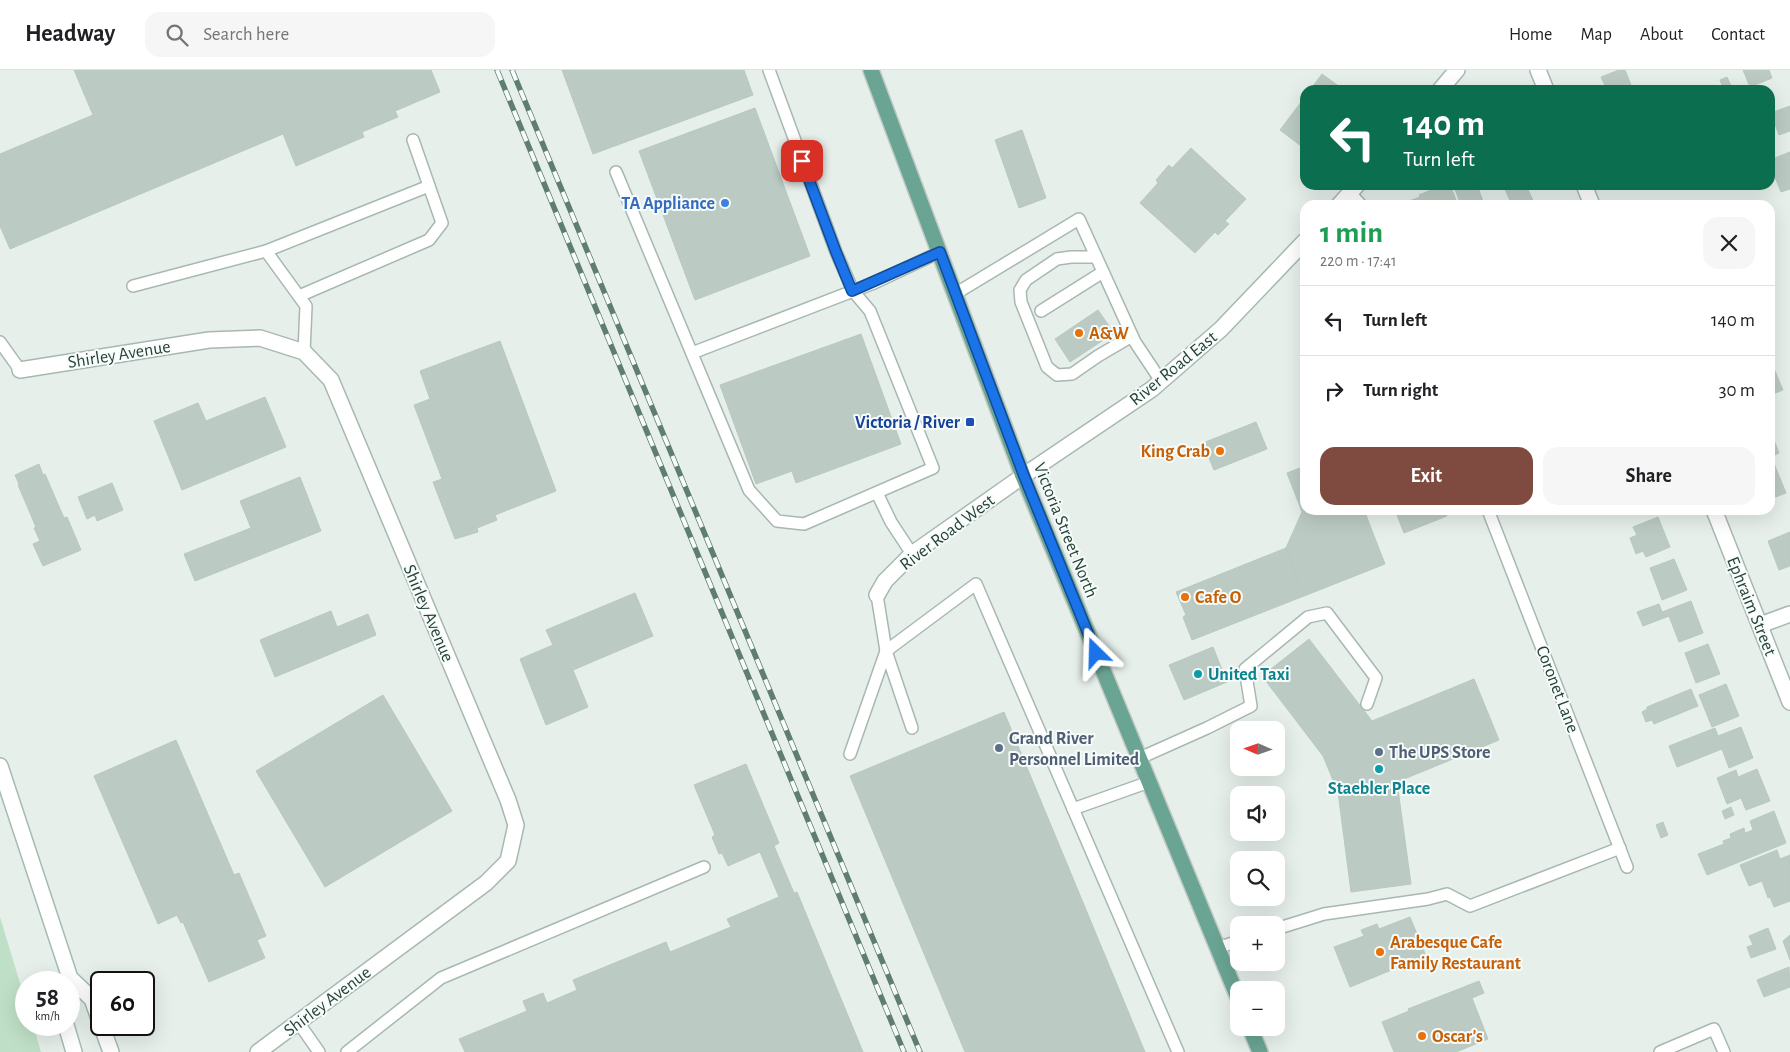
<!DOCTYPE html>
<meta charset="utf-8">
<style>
:root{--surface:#fff;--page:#f6f6f6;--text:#202124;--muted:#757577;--line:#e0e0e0;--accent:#7f4a3f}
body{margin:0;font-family:"Alegreya Sans",sans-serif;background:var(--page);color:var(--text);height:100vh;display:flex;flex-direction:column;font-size:19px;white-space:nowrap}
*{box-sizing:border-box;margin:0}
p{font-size:16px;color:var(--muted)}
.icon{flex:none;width:28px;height:28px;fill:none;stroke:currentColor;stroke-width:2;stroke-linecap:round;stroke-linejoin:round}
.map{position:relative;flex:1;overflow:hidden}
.sheet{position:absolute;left:1300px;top:130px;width:475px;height:315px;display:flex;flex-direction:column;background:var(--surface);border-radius:15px;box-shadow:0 5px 20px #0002}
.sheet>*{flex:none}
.top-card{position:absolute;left:1300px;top:15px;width:475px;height:105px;border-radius:15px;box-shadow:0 5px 20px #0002;background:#0b6e4f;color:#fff;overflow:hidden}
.needle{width:32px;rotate:272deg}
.buttons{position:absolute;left:1230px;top:651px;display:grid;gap:10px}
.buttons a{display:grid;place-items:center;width:55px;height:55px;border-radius:10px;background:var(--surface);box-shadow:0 5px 20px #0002;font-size:25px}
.speed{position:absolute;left:15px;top:901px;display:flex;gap:10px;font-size:25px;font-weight:700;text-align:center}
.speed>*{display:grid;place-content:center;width:65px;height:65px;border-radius:50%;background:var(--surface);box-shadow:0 5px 20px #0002;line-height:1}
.speed small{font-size:12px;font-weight:400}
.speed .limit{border:2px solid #111;border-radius:8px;background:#fff;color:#111}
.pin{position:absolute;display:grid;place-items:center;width:42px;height:42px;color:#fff;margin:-21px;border-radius:10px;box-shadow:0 2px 8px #0006}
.me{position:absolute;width:55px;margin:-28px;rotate:338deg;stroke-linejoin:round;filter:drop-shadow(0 0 4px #0008)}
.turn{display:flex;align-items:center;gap:18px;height:105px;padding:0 20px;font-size:22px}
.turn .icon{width:65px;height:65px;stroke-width:2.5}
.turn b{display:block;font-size:35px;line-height:42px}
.round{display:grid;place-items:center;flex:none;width:52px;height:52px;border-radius:15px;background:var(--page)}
.head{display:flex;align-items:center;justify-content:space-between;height:85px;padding:0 20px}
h1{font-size:30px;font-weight:700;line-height:38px;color:#1e9e55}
.button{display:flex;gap:10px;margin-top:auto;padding:10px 20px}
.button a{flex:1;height:58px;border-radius:15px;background:var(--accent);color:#fff;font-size:20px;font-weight:700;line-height:58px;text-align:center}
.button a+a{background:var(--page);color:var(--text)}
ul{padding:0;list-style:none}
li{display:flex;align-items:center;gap:15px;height:70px;padding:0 20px;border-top:1px solid var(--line)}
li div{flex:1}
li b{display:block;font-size:19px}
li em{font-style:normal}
header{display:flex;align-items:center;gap:30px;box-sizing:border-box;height:70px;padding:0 25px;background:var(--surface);border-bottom:1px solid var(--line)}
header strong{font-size:24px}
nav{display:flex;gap:28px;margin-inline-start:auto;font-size:18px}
.search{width:350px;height:45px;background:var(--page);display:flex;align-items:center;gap:12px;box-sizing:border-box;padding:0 18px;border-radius:15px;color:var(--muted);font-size:19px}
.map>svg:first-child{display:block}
.green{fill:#bfe0c6}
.building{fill:#bbcac3;stroke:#b8c9c1}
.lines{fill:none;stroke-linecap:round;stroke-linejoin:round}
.service-casing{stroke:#a8b8b1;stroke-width:14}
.minor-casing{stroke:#a8b8b1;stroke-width:18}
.tertiary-casing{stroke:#a8b8b1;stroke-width:18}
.secondary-casing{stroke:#a4bbb2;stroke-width:18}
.primary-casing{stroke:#c2cac7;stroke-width:18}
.service{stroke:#fff;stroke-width:11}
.minor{stroke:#fff;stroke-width:15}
.tertiary{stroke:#fff;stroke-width:15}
.secondary{stroke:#fff;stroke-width:15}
.primary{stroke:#6aa492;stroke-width:15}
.rail-casing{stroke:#5f7d73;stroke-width:5.5}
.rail{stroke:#f7fbf9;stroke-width:4;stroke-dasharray:11;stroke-linecap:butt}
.route-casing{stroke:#114b97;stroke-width:12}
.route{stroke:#1a73e8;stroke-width:9}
.shop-dot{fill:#3f7fe0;stroke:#f7fbf9;stroke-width:2}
.food-dot{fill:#e8710a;stroke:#f7fbf9;stroke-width:2}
.transit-dot{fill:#1a4fb4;stroke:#f7fbf9;stroke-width:2}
.culture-dot{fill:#0f9aa8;stroke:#f7fbf9;stroke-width:2}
.service-dot{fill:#5c6f8a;stroke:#f7fbf9;stroke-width:2}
.labels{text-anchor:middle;stroke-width:4;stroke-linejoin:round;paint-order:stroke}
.shop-label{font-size:18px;font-weight:bold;fill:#366cbe;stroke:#f7fbf9;text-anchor:end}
.food-label{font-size:18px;font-weight:bold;fill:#c56008;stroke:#f7fbf9;text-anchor:start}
.street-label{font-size:18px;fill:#244238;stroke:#f7fbf9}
.transit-label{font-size:18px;font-weight:bold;fill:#164399;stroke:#f7fbf9;text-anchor:end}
.culture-label{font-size:18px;font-weight:bold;fill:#0d838f;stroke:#f7fbf9;text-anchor:start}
.service-label{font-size:18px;font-weight:bold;fill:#4e5e75;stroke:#f7fbf9;text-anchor:start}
</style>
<header>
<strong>Headway</strong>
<div class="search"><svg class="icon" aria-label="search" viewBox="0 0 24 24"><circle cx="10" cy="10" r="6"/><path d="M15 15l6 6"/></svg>Search here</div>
<nav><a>Home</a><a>Map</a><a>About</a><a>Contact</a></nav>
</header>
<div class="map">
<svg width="1790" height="982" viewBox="0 0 1790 982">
<rect width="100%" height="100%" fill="#e6efea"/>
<path class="green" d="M0,847L26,933V955H33L41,982H0Z"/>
<g class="building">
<path d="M74,0H431L440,22L395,41L398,47L362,62L364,67L296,96L283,64L10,179L0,156V84L93,45Z"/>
<path d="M562,0H744L753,25L593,84Z"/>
<path d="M1619,0H1625L1633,20H1607L1601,7Z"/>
<path d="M1743,0H1769L1772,8L1750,17Z"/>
<path d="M1322,4L1344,20H1310Z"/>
<path d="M1727,7L1733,20H1724L1720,10Z"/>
<path d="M1305,27V79L1280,60Z"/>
<path d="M1790,36V61L1779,65L1771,43Z"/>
<path d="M755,38L810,186L695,230L639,81Z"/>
<path d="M1022,60L1046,128L1019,138L995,70Z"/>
<path d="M1191,78L1246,129L1225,151L1229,154L1218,165L1215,162L1195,183L1140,133L1158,113L1156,110L1169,95L1172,98Z"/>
<path d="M1790,82V119L1781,122L1770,95V90Z"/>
<path d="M1443,115H1450L1458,135H1411L1409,131L1420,127L1419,125Z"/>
<path d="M1464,115H1477L1484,134L1461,135L1455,119Z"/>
<path d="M1514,115H1526L1535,135H1512L1505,119Z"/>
<path d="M1098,240L1114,263L1070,292L1055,269Z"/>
<path d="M861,264L901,374L796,413L792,401L756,414L720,315Z"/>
<path d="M500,271L556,421L495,445L497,450L477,458L478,462L455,469L433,412L442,409L414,335L430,329L420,301Z"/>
<path d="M1775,301L1783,320L1770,325V303Z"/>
<path d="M265,327L286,377L182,420L154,351L198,333L206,351Z"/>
<path d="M1256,352L1267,379L1214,400L1203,373Z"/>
<path d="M1770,360L1779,383L1770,387Z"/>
<path d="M1773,391L1786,423L1770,429V392Z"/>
<path d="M39,394L43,405L45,404L64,448L67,447L81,480L43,496L33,474L40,471L34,458L36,457L18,415L19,414L15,405Z"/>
<path d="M1305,396V440H1364L1385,494L1304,526L1286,478L1302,442L1287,403Z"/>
<path d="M300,407L321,461L195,511L184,484L251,458L240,431Z"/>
<path d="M112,413L123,440L97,451L95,445L87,449L78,427Z"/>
<path d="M1395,440H1444L1447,446L1404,463Z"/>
<path d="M1658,447L1670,477L1646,487L1643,481L1636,484L1630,468L1637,465L1633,457Z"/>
<path d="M1790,462V496L1779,500L1768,471Z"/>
<path d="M1286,478L1304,526L1192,570L1183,547L1186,545L1176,522Z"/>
<path d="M1674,489L1687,520L1662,530L1650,498Z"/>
<path d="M635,523L653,566L573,600L588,637L546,655L520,589L553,575L546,560Z"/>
<path d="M1691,531L1703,563L1679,572L1669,546L1643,556L1637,542L1659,534L1662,542Z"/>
<path d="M331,541L337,557L368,544L376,565L275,607L260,570Z"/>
<path d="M1309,569L1372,651L1474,609L1499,670L1397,712L1411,814L1351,822L1338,722L1323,686L1262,606Z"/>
<path d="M1708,574L1720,604L1696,613L1685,583Z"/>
<path d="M1213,577L1227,612L1184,630L1169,595Z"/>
<path d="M1726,614L1739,646L1712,657L1699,625Z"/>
<path d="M1691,619L1698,636L1654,654L1652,650L1646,652L1642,642L1647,639V637Z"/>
<path d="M383,625L452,741L325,817L256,701Z"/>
<path d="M1004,642L1145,982H965L850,706Z"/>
<path d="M1741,657L1753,688L1729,698L1722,679L1677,697L1669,676L1715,658L1718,666Z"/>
<path d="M176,670L234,805L239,803L266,866L257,870L265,888L209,912L183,852L181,853L177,845L158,854L94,706Z"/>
<path d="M746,694L779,773L774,776L794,823L797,822L863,982H465L459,969L527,941L523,931L543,923L547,933L577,920L573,910L666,872L670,882L731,857L727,849L779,827L760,782L728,796L722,783L719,784L712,767L715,765L694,715Z"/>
<path d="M1757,699L1770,731L1746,740L1741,728L1727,734L1717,708L1736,700L1738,707Z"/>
<path d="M1731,737L1734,745L1725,749L1722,741Z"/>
<path d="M1774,741L1786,773L1707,805L1698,784L1724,774L1723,771L1731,768L1730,764L1744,758L1745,763L1753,760L1750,751Z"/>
<path d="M1663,752L1668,765L1661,768L1656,755Z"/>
<path d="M1777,780L1780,789L1790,785V831L1774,837L1770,827L1768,828L1762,811L1749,816L1740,795Z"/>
<path d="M1410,847L1426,886L1350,917L1334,877L1364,866L1361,860L1377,854L1379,859Z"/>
<path d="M1768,858L1776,879L1751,888L1747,877L1753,875L1749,866Z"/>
<path d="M1790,865V890L1783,871Z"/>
<path d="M1789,897L1790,917L1764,927L1757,910Z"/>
<path d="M1479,911L1484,923L1472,928L1488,969L1456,982H1394L1382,952L1409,941L1408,939Z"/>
</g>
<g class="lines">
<defs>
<g id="service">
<path d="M616,102L749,420L777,451L804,454L933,398L870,241L853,221L836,182L769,0"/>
<path d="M1350,123L1361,135"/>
<path d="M266,181L429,116"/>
<path d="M1096,187H1071L1057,189L1026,210L1020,220L1021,232L1047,297L1057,305L1072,304L1098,286L1132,266"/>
<path d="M133,216L266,181L306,236L304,282"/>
<path d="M955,224L1079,149L1135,272L1161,311"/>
<path d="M299,226L429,170L442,153L413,70"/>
<path d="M1041,241L1103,202"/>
<path d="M0,272L20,300"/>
<path d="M692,283L874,213L940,182"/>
<path d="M877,423L891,452L912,484"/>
<path d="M1488,440L1627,797"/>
<path d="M877,525L886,581L912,658"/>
<path d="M850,684L886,581L976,514L1178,982"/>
<path d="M1140,688L1207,658L1251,636L1245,599L1308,547L1327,543L1376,608L1367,634"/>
<path d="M1073,739L1149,712"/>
<path d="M1276,859L1324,844L1428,829L1447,824L1470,836L1620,778"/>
<path d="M1217,878L1239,871"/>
<path d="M298,952L319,982"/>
<path d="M347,982L441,908L704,797"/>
<path d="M1660,982L1714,959L1724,982"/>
</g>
<g id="minor">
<path d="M1538,0L1546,20"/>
<path d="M1584,115L1592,135"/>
<path d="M20,300L209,270L260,268L304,282L331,310L508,730L516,755L508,791L486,813L258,982"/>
<path d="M1714,440L1790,632"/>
<path d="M877,525L885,511L912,484L1023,406"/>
<path d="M1760,555L1790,544"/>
</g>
<g id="tertiary">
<path d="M1440,20L1457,0"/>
<path d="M1339,135L1357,115"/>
<path d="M1023,406L1152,319L1221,259L1305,171"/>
</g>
<g id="secondary">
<path d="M0,696L70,908L92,929L111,982"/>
<path d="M66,955L74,982"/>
</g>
<g id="primary">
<path d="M871,0L1023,406L1239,930"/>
<path d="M1250,958L1260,982"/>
</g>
</defs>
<use href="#service" class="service-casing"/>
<use href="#minor" class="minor-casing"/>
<use href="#tertiary" class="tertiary-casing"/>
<use href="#secondary" class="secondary-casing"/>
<use href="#primary" class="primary-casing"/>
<use href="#service" class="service"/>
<use href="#minor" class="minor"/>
<use href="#tertiary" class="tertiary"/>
<use href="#secondary" class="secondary"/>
<use href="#primary" class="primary"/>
<defs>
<g id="rail">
<path d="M497,0L904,982"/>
<path d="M512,0L920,982"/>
</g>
</defs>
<use href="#rail" class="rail-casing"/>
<use href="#rail" class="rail"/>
</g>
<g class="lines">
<defs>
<path id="route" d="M802,91L836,182L852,221L940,182L1024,406L1096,583"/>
</defs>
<use href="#route" class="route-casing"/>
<use href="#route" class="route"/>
</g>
<circle class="shop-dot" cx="725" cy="133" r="5"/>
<g class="food-dot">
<circle cx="1079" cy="263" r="5"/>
<circle cx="1220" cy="381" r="5"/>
<circle cx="1185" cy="527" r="5"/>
<circle cx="1380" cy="882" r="5"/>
<circle cx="1422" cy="966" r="5"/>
</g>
<rect class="transit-dot" x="965" y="347" width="10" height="10" rx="2.5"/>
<g class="culture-dot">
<circle cx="1198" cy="604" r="5"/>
<circle cx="1379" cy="699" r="5"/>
</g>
<g class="service-dot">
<circle cx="999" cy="678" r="5"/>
<circle cx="1379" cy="682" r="5"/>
</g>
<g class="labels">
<g class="shop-label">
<text x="715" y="139">TA Appliance</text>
</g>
<g class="food-label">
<text x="1089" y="269">A&amp;W</text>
<text x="1210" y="387" text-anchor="end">King Crab</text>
<text x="1195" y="533">Cafe O</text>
<text x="1390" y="878">Arabesque Cafe<tspan x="1390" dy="21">Family Restaurant</tspan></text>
<text x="1432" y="972">Oscar’s</text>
</g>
<g class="street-label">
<text transform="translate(119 284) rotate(-9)" y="6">Shirley Avenue</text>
<text transform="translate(1173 298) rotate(-39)" y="6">River Road East</text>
<text transform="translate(1066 460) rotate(68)" y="6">Victoria Street North</text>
<text transform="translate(947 462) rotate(-37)" y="6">River Road West</text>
<text transform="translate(1752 536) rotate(68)" y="6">Ephraim Street</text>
<text transform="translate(429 543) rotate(67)" y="6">Shirley Avenue</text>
<text transform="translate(1558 619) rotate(69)" y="6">Coronet Lane</text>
<text transform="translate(327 931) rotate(-37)" y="6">Shirley Avenue</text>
</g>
<g class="transit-label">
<text x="960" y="358">Victoria / River</text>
</g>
<g class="culture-label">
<text x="1208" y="610">United Taxi</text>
<text x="1379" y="724" text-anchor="middle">Staebler Place</text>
</g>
<g class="service-label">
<text x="1009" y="674">Grand River<tspan x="1009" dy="21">Personnel Limited</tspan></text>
<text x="1389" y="688">The UPS Store</text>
</g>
</g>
</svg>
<div class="buttons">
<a><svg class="needle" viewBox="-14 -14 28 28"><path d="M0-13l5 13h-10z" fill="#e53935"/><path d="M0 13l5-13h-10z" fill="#757577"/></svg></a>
<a><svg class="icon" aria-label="sound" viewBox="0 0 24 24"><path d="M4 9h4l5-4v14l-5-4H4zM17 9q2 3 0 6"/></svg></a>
<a><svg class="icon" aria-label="search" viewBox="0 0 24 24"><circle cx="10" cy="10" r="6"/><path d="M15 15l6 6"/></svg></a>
<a>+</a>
<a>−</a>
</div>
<div class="speed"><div>58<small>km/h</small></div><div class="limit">60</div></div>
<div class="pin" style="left:802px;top:91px;background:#d93025"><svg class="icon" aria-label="arrive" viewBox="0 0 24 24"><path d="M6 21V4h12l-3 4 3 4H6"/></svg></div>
<svg class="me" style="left:1096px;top:583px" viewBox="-20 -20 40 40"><path d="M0-17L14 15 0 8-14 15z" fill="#1a73e8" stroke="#fff" stroke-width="4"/></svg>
<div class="top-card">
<div class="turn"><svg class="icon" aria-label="left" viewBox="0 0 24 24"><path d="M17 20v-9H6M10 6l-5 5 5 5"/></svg><div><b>140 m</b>Turn left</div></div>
</div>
<section class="sheet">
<div class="head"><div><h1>1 min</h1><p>220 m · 17:41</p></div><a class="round"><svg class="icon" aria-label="close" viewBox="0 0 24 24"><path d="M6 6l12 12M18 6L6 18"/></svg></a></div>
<ul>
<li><svg class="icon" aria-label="left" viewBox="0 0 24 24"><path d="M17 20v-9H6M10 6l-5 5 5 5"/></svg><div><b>Turn left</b></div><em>140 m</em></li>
<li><svg class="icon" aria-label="right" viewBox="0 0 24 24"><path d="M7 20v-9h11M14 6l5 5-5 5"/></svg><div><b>Turn right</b></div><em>30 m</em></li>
</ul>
<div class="button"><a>Exit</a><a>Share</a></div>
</section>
</div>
